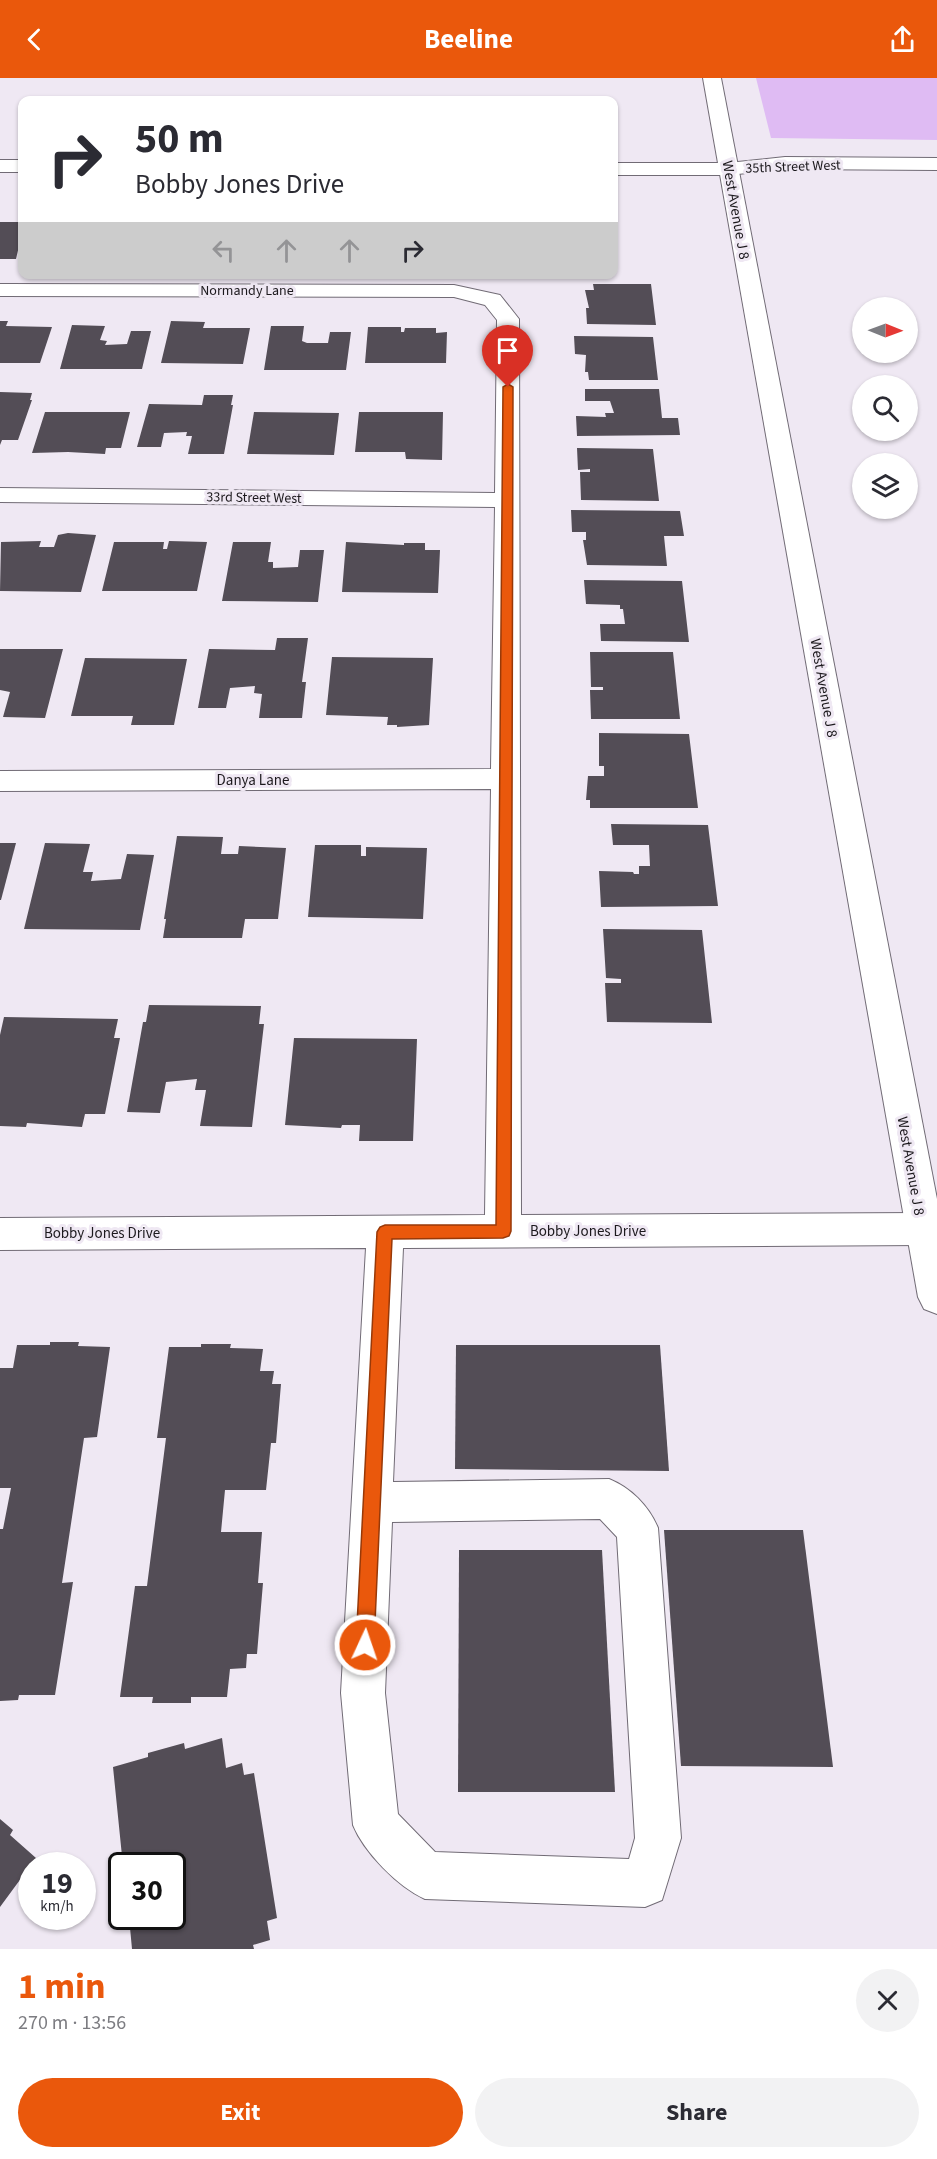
<!DOCTYPE html>
<meta charset="utf-8">
<style>
:root{--surface:#fff;--page:#f2f2f3;--text:#2b2b33;--muted:#7c7c81;--accent:#ea580c}
body{margin:0;font-family:"Source Sans 3",sans-serif;background:var(--page);color:var(--text);height:100vh;display:flex;flex-direction:column;font-size:22px;white-space:nowrap}
*{box-sizing:border-box;margin:0}
p{font-size:20px;color:var(--muted)}
.icon{flex:none;width:33px;height:33px;fill:none;stroke:currentColor;stroke-width:2;stroke-linecap:round;stroke-linejoin:round}
.map{position:relative;height:1871px;overflow:hidden}
.side{display:flex;flex-direction:column;background:var(--surface);flex:1}
.side>*{flex:none}
.banner{position:absolute;left:18px;top:18px;width:600px;height:183px;border-radius:12px;box-shadow:0 2px 4px #0004;background:#fff;color:var(--text);overflow:hidden}
.needle{width:39px;rotate:91deg}
.fabs{position:absolute;left:852px;top:219px;display:grid;gap:12px}
.fabs a{display:grid;place-items:center;width:66px;height:66px;border-radius:50%;background:var(--surface);box-shadow:0 2px 4px #0004;font-size:30px}
.speed{position:absolute;left:18px;top:1774px;display:flex;gap:12px;font-size:30px;font-weight:700;text-align:center}
.speed>*{display:grid;place-content:center;width:78px;height:78px;border-radius:50%;background:var(--surface);box-shadow:0 2px 4px #0004;line-height:1}
.speed small{font-size:15px;font-weight:400}
.speed .limit{border:3px solid #111;border-radius:9px;background:#fff;color:#111}
.pin{position:absolute;display:grid;place-items:center;width:51px;height:51px;color:#fff;margin:-62px -26px;border-radius:50% 50% 50% 0;rotate:-45deg;box-shadow:0 0 6px #0007}
.pin .icon{rotate:45deg}
.me{position:absolute;width:66px;margin:-33px;rotate:3deg;stroke-linejoin:round;filter:drop-shadow(0 0 4px #0008)}
.turn{display:flex;align-items:center;gap:21px;height:126px;padding:0 18px;font-size:27px}
.turn .icon{width:78px;height:78px;stroke-width:2.5}
.turn b{display:block;font-size:42px;line-height:51px}
.lanes{display:flex;align-items:center;height:57px;padding:0 18px;background:#0003;justify-content:center;gap:30px;direction:ltr}
.lanes .off{opacity:.35}
.round{display:grid;place-items:center;flex:none;width:63px;height:63px;border-radius:32px;background:var(--page)}
.summary{display:flex;align-items:center;justify-content:space-between;height:102px;padding:0 18px}
h1{font-size:36px;font-weight:700;line-height:45px;color:var(--accent)}
.primary-button{display:flex;gap:12px;margin-top:auto;padding:12px 18px}
.primary-button a{flex:1;height:69px;border-radius:36px;background:var(--accent);color:#fff;font-size:24px;font-weight:700;line-height:69px;text-align:center}
.primary-button a+a{background:var(--page);color:var(--text)}
header{display:flex;justify-content:space-between;align-items:center;height:78px;padding:0 18px;background:var(--accent);color:#fff;font-size:27px;font-weight:700}
.map>svg:first-child{display:block}
.green{fill:#dfbbf3}
.building{fill:#534d56}
.lines{fill:none;stroke-linecap:round;stroke-linejoin:round}
.street-casing{stroke:#716b75;stroke-width:2}
.secondary-casing{stroke:#716b75;stroke-width:2}
.street{fill:#fff;fill-rule:evenodd}
.secondary{fill:#fff;fill-rule:evenodd}
.route{fill:#ea580c;stroke:#983908;stroke-width:1.5}
.labels{text-anchor:middle;stroke-width:6;stroke-linejoin:round;paint-order:stroke}
.far-street-label{font-size:14px;fill:#1c191d;stroke:#efe8f3}
.street-label{font-size:15px;fill:#1c191d;stroke:#efe8f3}
</style>
<header><svg class="icon" aria-label="back" viewBox="0 0 24 24"><path d="M15 5l-7 7 7 7"/></svg>Beeline<svg class="icon" aria-label="share" viewBox="0 0 24 24"><path d="M12 15V3M7 8l5-5 5 5M5 13v7h14v-7"/></svg></header>
<div class="map">
<svg width="937" height="1871" viewBox="0 0 937 1871">
<rect width="100%" height="100%" fill="#efe8f3"/>
<path class="green" d="M756,0H937V62L771,60Z"/>
<g class="building">
<path d="M0,144H22V168H19L16,181H0Z"/>
<path d="M593,206H651L656,247L587,246L586,230H589L585,212H594Z"/>
<path d="M0,243H8L6,248L52,249L40,285H0Z"/>
<path d="M171,243L205,244L203,250H250L243,286L161,285Z"/>
<path d="M72,247L105,248L100,262L107,263L105,267L127,266L131,253H151L142,291H60Z"/>
<path d="M271,248H304L302,263L307,265H328L330,254H351L346,292H264Z"/>
<path d="M368,249H401V254H404L405,250H436V255L447,254L446,285H365Z"/>
<path d="M574,258L653,259L658,302H589L588,294H585L586,277L575,276Z"/>
<path d="M585,311H659L662,340H678L680,357L577,358L576,338L606,339L605,335H614L610,323H585Z"/>
<path d="M0,314L32,315L30,322H32L18,362H2L0,367Z"/>
<path d="M204,317H233L231,327H233L224,376H188L192,358H186L187,354L164,355L161,369H137L149,326L202,327Z"/>
<path d="M45,334H130L121,370H106L105,376L68,374L32,375Z"/>
<path d="M254,334L339,335L334,377L247,376Z"/>
<path d="M359,334H443L442,382L406,381L405,374H355Z"/>
<path d="M577,370L653,371L659,423L581,422L580,394H590V391L578,392Z"/>
<path d="M571,432L680,433L684,458H664L667,488L587,487L583,462H586V454H572Z"/>
<path d="M68,455L96,457L81,514L0,513L1,464L41,463L39,469H54L58,457Z"/>
<path d="M169,463L207,464L197,513H102L114,464H164L163,471H167Z"/>
<path d="M233,464H271L268,484H273V490L298,489L300,472H324L318,524L222,523Z"/>
<path d="M346,464L404,467V465H425V472H440L438,515L342,514Z"/>
<path d="M584,502L682,503L689,564L601,563L600,546H625L623,531H620V527L586,526Z"/>
<path d="M277,560H308L302,604H306L302,640H259L262,616L254,615L255,608L230,610L226,630H198L209,571L275,572Z"/>
<path d="M0,571H63L45,640L3,639L10,614L0,612Z"/>
<path d="M590,574H673L680,641H591L590,612H603V609H591Z"/>
<path d="M332,579L433,580L429,647L397,649V647H387L388,639L326,637Z"/>
<path d="M85,580L187,581L174,647H131L133,638H71Z"/>
<path d="M599,655L689,656L698,730H590V722H586L588,698H604V688H599Z"/>
<path d="M611,746L708,747L718,828L601,829L599,793L633,794L634,796H639V788H650L649,767H613Z"/>
<path d="M177,758L223,759L221,776H238L239,768L286,770L278,841H245L242,860H163L166,841H164Z"/>
<path d="M0,765H16L1,822H0Z"/>
<path d="M45,765L90,766L83,794H93L91,803L121,801L127,776L154,777L140,852L24,851Z"/>
<path d="M315,767H361V778H366V769L427,770L423,841L308,839Z"/>
<path d="M603,851L702,852L712,945L607,944L605,905H621V901L606,900Z"/>
<path d="M149,927L261,928L259,946H264L252,1049L200,1048L206,1012H195L197,1001L166,1004L160,1035L127,1034L143,944H146Z"/>
<path d="M4,939L118,941L114,960H120L105,1036H85L82,1049L27,1045L26,1049L0,1048V957Z"/>
<path d="M294,960L417,961L413,1063H359L360,1047H342L341,1050L285,1047Z"/>
<path d="M50,1264H79L78,1268L110,1269L97,1359L84,1360L62,1505L73,1504L55,1617H19L18,1622L0,1623V1451H3L11,1410H0V1290H13L17,1267H50Z"/>
<path d="M201,1266H231L230,1270L263,1271L260,1293H274L272,1306H281L276,1365H271L266,1412H225L221,1454H262L258,1505H263L257,1576H247L246,1590L230,1591L227,1619H191V1625H152L153,1619H120L135,1508H147L166,1360H157L169,1269H201Z"/>
<path d="M456,1267H660L669,1393L455,1391Z"/>
<path d="M664,1452H803L833,1689L681,1688Z"/>
<path d="M459,1472H602L615,1714H458Z"/>
<path d="M222,1660L226,1690L242,1685L244,1697L254,1695L277,1840L267,1843L270,1862L253,1867L254,1871H132L129,1839H172V1788H123L113,1689L148,1679V1675L184,1665L185,1671Z"/>
<path d="M0,1741L13,1752L10,1757L36,1780L0,1829Z"/>
</g>
<g class="lines">
<defs>
<g id="street">
<path d="M785,79L937,80V92L785,91L728,97H614V85H728Z"/>
<rect x="0" y="82" width="22" height="12"/>
<path d="M0,206L454,207L500,217L519,241L521,1137L923,1135L937,1142L936,1162L923,1167L403,1170L393,1404L609,1401C631,1410 649,1428 658,1450L681,1760L662,1822L645,1829L425,1821C398,1809 364,1774 353,1747L341,1615L366,1170L0,1172V1140L485,1137L491,711L0,713V693L491,691L495,429L0,424V410L495,415L497,242L485,227L454,219L0,218ZM600,1441L617,1459L635,1760L629,1781L435,1774L398,1736L385,1615L392,1444Z"/>
</g>
<path id="secondary" d="M703,0H721L937,1121V1236L924,1231L918,1219Z"/>
</defs>
<use href="#street" class="street-casing"/>
<use href="#secondary" class="secondary-casing"/>
<use href="#street" class="street"/>
<use href="#secondary" class="secondary"/>
</g>
<path class="route" d="M508,306L513,309L511,1153L509,1158L503,1160L392,1161L374,1567L371,1574L365,1576L358,1574L356,1567L377,1154L380,1149L385,1147H496L503,309Z"/>
<g class="labels">
<g class="far-street-label">
<text transform="translate(793 88) rotate(-2)" y="5">35th Street West</text>
<text x="247" y="217">Normandy Lane</text>
<text transform="translate(254 419) rotate(1)" y="5">33rd Street West</text>
</g>
<g class="street-label">
<text transform="translate(736 132) rotate(80)" y="5">West Avenue J 8</text>
<text transform="translate(824 610) rotate(80)" y="5">West Avenue J 8</text>
<text x="253" y="707">Danya Lane</text>
<text transform="translate(911 1088) rotate(80)" y="5">West Avenue J 8</text>
<text x="588" y="1158">Bobby Jones Drive</text>
<text x="102" y="1160">Bobby Jones Drive</text>
</g>
</g>
</svg>
<div class="fabs">
<a><svg class="needle" viewBox="-14 -14 28 28"><path d="M0-13l5 13h-10z" fill="#e53935"/><path d="M0 13l5-13h-10z" fill="#7c7c81"/></svg></a>
<a><svg class="icon" aria-label="search" viewBox="0 0 24 24"><circle cx="10" cy="10" r="6"/><path d="M15 15l6 6"/></svg></a>
<a><svg class="icon" aria-label="layers" viewBox="0 0 24 24"><path d="M12 4l9 5-9 5-9-5zM3 14l9 5 9-5"/></svg></a>
</div>
<div class="speed"><div>19<small>km/h</small></div><div class="limit">30</div></div>
<div class="pin" style="left:508px;top:309px;background:#d93025"><svg class="icon" aria-label="arrive" viewBox="0 0 24 24"><path d="M6 21V4h12l-3 4 3 4H6"/></svg></div>
<svg class="me" style="left:365px;top:1567px" viewBox="-20 -20 40 40"><circle r="17" fill="#ea580c" stroke="#fff" stroke-width="3"/><path d="M0-11L8 9 0 5-8 9z" fill="#fff"/></svg>
<div class="banner">
<div class="turn"><svg class="icon" aria-label="right" viewBox="0 0 24 24"><path d="M7 20v-9h11M14 6l5 5-5 5"/></svg><div><b>50 m</b>Bobby Jones Drive</div></div>
<div class="lanes"><svg class="icon off" aria-label="left" viewBox="0 0 24 24"><path d="M17 20v-9H6M10 6l-5 5 5 5"/></svg><svg class="icon off" aria-label="ahead" viewBox="0 0 24 24"><path d="M12 20V5M6 11l6-6 6 6"/></svg><svg class="icon off" aria-label="ahead" viewBox="0 0 24 24"><path d="M12 20V5M6 11l6-6 6 6"/></svg><svg class="icon" aria-label="right" viewBox="0 0 24 24"><path d="M7 20v-9h11M14 6l5 5-5 5"/></svg></div>
</div>
</div>
<section class="side">
<div class="summary"><div><h1>1 min</h1><p>270 m · 13:56</p></div><a class="round"><svg class="icon" aria-label="close" viewBox="0 0 24 24"><path d="M6 6l12 12M18 6L6 18"/></svg></a></div>
<div class="primary-button"><a>Exit</a><a>Share</a></div>
</section>
